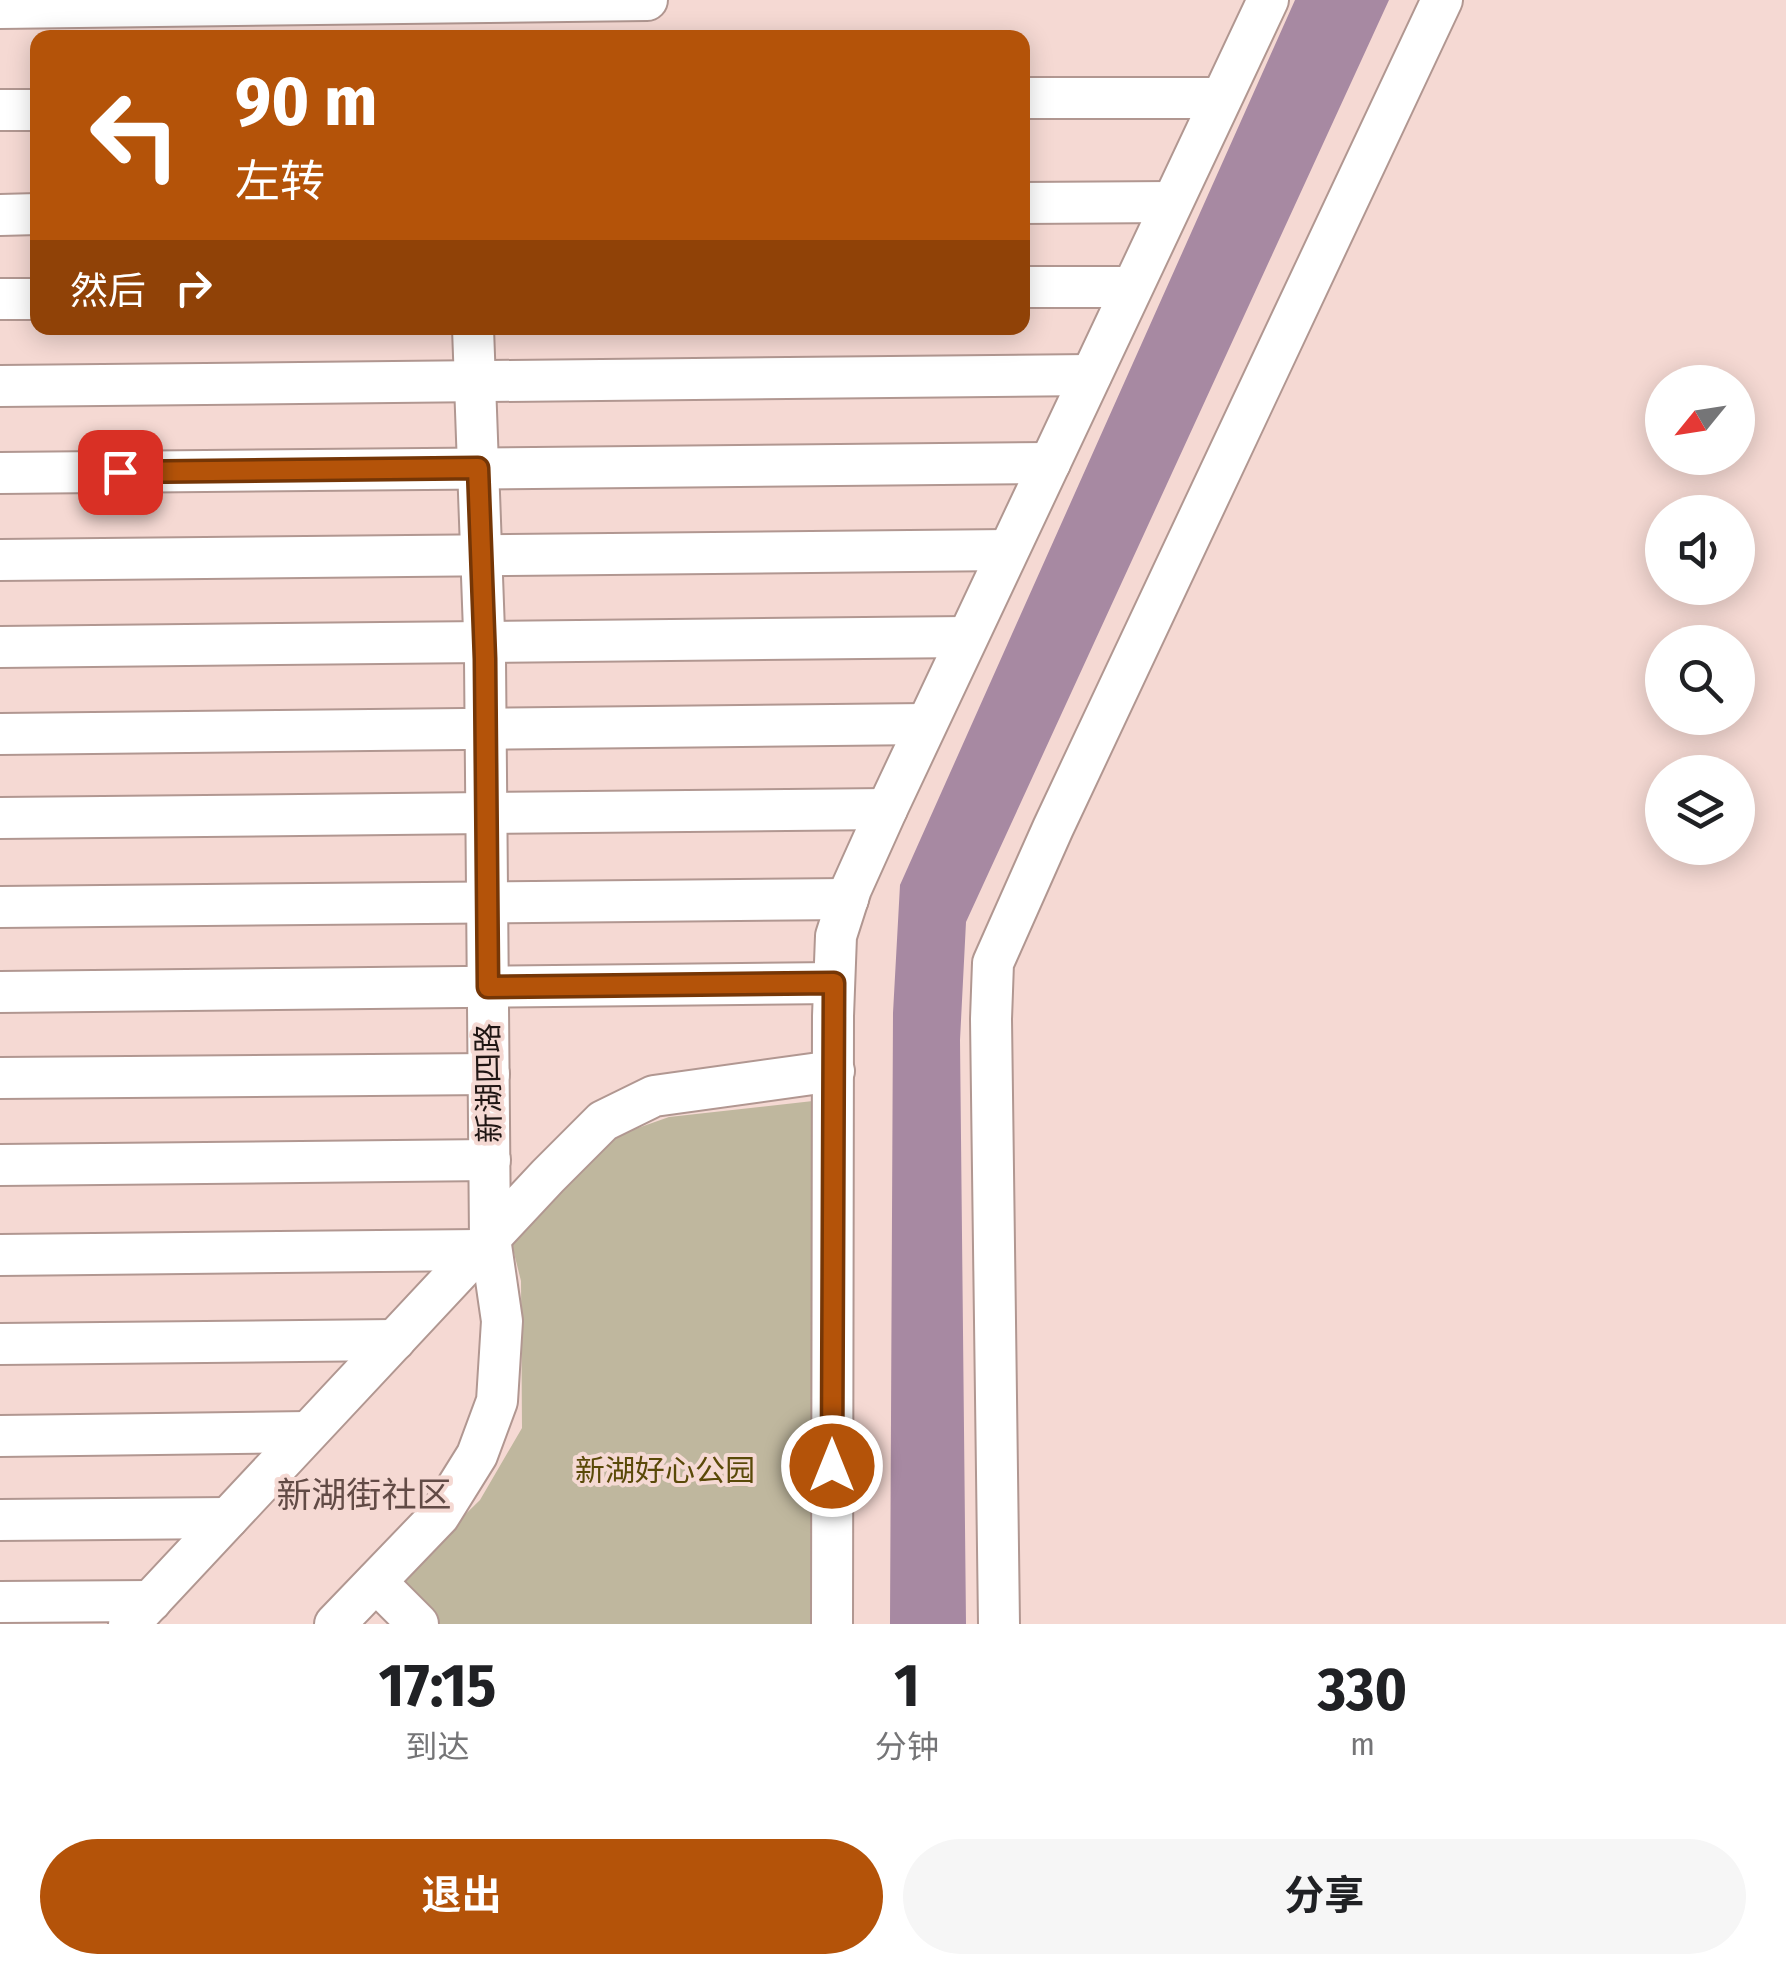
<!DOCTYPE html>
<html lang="zh">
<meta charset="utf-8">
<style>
:root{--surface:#fff;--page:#f6f6f6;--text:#202124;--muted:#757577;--accent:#b45309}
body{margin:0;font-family:"Fira Sans Condensed","Noto Sans SC",sans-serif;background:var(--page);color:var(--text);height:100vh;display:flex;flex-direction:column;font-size:38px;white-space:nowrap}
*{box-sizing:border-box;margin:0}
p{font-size:32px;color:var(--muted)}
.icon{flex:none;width:55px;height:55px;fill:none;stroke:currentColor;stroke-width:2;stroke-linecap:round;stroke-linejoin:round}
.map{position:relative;height:1624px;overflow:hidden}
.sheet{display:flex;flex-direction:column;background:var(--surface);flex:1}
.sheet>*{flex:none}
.hud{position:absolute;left:30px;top:30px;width:1000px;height:305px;border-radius:20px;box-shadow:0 5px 25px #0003;background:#b45309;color:#fff;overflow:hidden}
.needle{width:65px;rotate:240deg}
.controls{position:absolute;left:1645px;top:365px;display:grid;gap:20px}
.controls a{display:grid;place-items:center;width:110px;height:110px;border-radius:50%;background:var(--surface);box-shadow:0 5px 25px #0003;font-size:50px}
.pin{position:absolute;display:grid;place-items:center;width:85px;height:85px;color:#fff;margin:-42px;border-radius:20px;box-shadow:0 5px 15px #0006}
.me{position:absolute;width:110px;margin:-55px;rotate:0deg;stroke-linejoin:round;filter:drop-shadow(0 0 8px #0008)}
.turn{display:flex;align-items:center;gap:35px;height:210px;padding:0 40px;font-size:45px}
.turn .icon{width:130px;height:130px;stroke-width:2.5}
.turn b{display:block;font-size:70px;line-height:85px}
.then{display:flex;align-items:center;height:95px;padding:0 40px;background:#0003;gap:20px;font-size:38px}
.eta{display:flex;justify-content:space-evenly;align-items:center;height:170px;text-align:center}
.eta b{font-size:60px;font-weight:700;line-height:70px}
.button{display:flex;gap:20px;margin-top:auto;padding:20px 40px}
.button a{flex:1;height:115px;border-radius:60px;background:var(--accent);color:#fff;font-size:40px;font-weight:700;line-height:115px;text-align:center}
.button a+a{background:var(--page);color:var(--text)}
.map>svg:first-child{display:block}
.green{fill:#bfb79e}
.water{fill:#a789a2}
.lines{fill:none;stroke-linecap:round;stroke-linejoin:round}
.minor-casing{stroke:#b19791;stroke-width:44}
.minor{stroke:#fff;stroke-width:40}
.route-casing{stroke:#753606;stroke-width:25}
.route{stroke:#b45309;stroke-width:18}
.labels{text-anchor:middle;stroke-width:8;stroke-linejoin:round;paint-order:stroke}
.street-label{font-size:30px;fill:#1f1513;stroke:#f5d9d3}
.park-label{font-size:30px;fill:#5a4908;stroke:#f5d9d3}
.quarter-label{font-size:35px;fill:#624b46;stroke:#f5d9d3}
</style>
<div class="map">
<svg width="1786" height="1624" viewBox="0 0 1786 1624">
<rect width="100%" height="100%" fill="#f5d9d3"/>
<path class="green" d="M813,1101L815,1624H439L396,1582L480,1500L522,1428L521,1281L509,1233L618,1135L669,1117Z"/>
<path class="water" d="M1295,0H1389L966,922L960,1040L966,1624H890L893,1013L900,885Z"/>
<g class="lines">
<defs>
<g id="minor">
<path d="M0,8L647,0"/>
<path d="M1022,98H1221"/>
<path d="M0,110H38"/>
<path d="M1022,203L1172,202"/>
<path d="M0,215L38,214"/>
<path d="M1022,287H1132"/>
<path d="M0,299H38"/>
<path d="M0,386L1091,375"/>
<path d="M0,473L1050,463"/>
<path d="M0,560L1008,550"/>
<path d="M0,647L967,637"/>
<path d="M0,734L926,724"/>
<path d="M0,818L887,809"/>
<path d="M0,907L848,899"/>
<path d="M0,992L834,983"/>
<path d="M0,1078L489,1074"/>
<path d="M0,1165L490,1160"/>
<path d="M0,1255L479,1250"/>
<path d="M0,1344L395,1340"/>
<path d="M0,1436L308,1432"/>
<path d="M0,1520L228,1518"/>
<path d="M376,1582L418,1624"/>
<path d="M0,1602L151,1601"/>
<path d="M129,1624L548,1176L603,1121L654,1096L834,1071"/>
<path d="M335,1624L439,1516L477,1455L497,1401L502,1321L490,1238L485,659L473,328"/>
<path d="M832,1624L833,1016L836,936L851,889L887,809L1268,0"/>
<path d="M999,1624L991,1019L993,963L1053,828L1442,0"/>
</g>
</defs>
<use href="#minor" class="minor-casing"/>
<use href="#minor" class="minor"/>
</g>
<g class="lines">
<defs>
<path id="route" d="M120,472L478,468L485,659L488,987L834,983L832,1466"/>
</defs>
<use href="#route" class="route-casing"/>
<use href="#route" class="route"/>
</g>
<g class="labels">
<g class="street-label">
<text transform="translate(489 1083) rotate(-91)" y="10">新湖四路</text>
</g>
<g class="park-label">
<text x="665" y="1481">新湖好心公园</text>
</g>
<g class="quarter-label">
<text x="364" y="1507">新湖街社区</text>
</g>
</g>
</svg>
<div class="controls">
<a><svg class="needle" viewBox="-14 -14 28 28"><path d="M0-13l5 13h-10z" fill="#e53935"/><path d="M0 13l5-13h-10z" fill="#757577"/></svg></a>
<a><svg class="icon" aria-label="sound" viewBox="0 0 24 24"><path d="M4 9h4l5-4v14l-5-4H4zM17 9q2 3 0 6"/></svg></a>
<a><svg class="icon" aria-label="search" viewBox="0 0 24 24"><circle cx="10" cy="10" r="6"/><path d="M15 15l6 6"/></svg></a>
<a><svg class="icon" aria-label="layers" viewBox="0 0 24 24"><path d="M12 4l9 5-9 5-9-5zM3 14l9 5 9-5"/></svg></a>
</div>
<div class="pin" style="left:120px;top:472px;background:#d93025"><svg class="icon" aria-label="arrive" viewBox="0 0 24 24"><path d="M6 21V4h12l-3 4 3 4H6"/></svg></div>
<svg class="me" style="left:832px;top:1466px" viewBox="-20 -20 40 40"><circle r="17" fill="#b45309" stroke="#fff" stroke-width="3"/><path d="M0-11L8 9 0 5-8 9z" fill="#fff"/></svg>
<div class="hud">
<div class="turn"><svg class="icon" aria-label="left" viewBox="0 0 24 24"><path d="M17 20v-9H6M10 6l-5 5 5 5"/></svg><div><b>90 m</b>左转</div></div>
<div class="then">然后<svg class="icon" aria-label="right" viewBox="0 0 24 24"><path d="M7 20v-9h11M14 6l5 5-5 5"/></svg></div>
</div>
</div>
<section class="sheet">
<div class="eta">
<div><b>17:15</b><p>到达</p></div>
<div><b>1</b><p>分钟</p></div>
<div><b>330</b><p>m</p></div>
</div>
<div class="button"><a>退出</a><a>分享</a></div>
</section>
